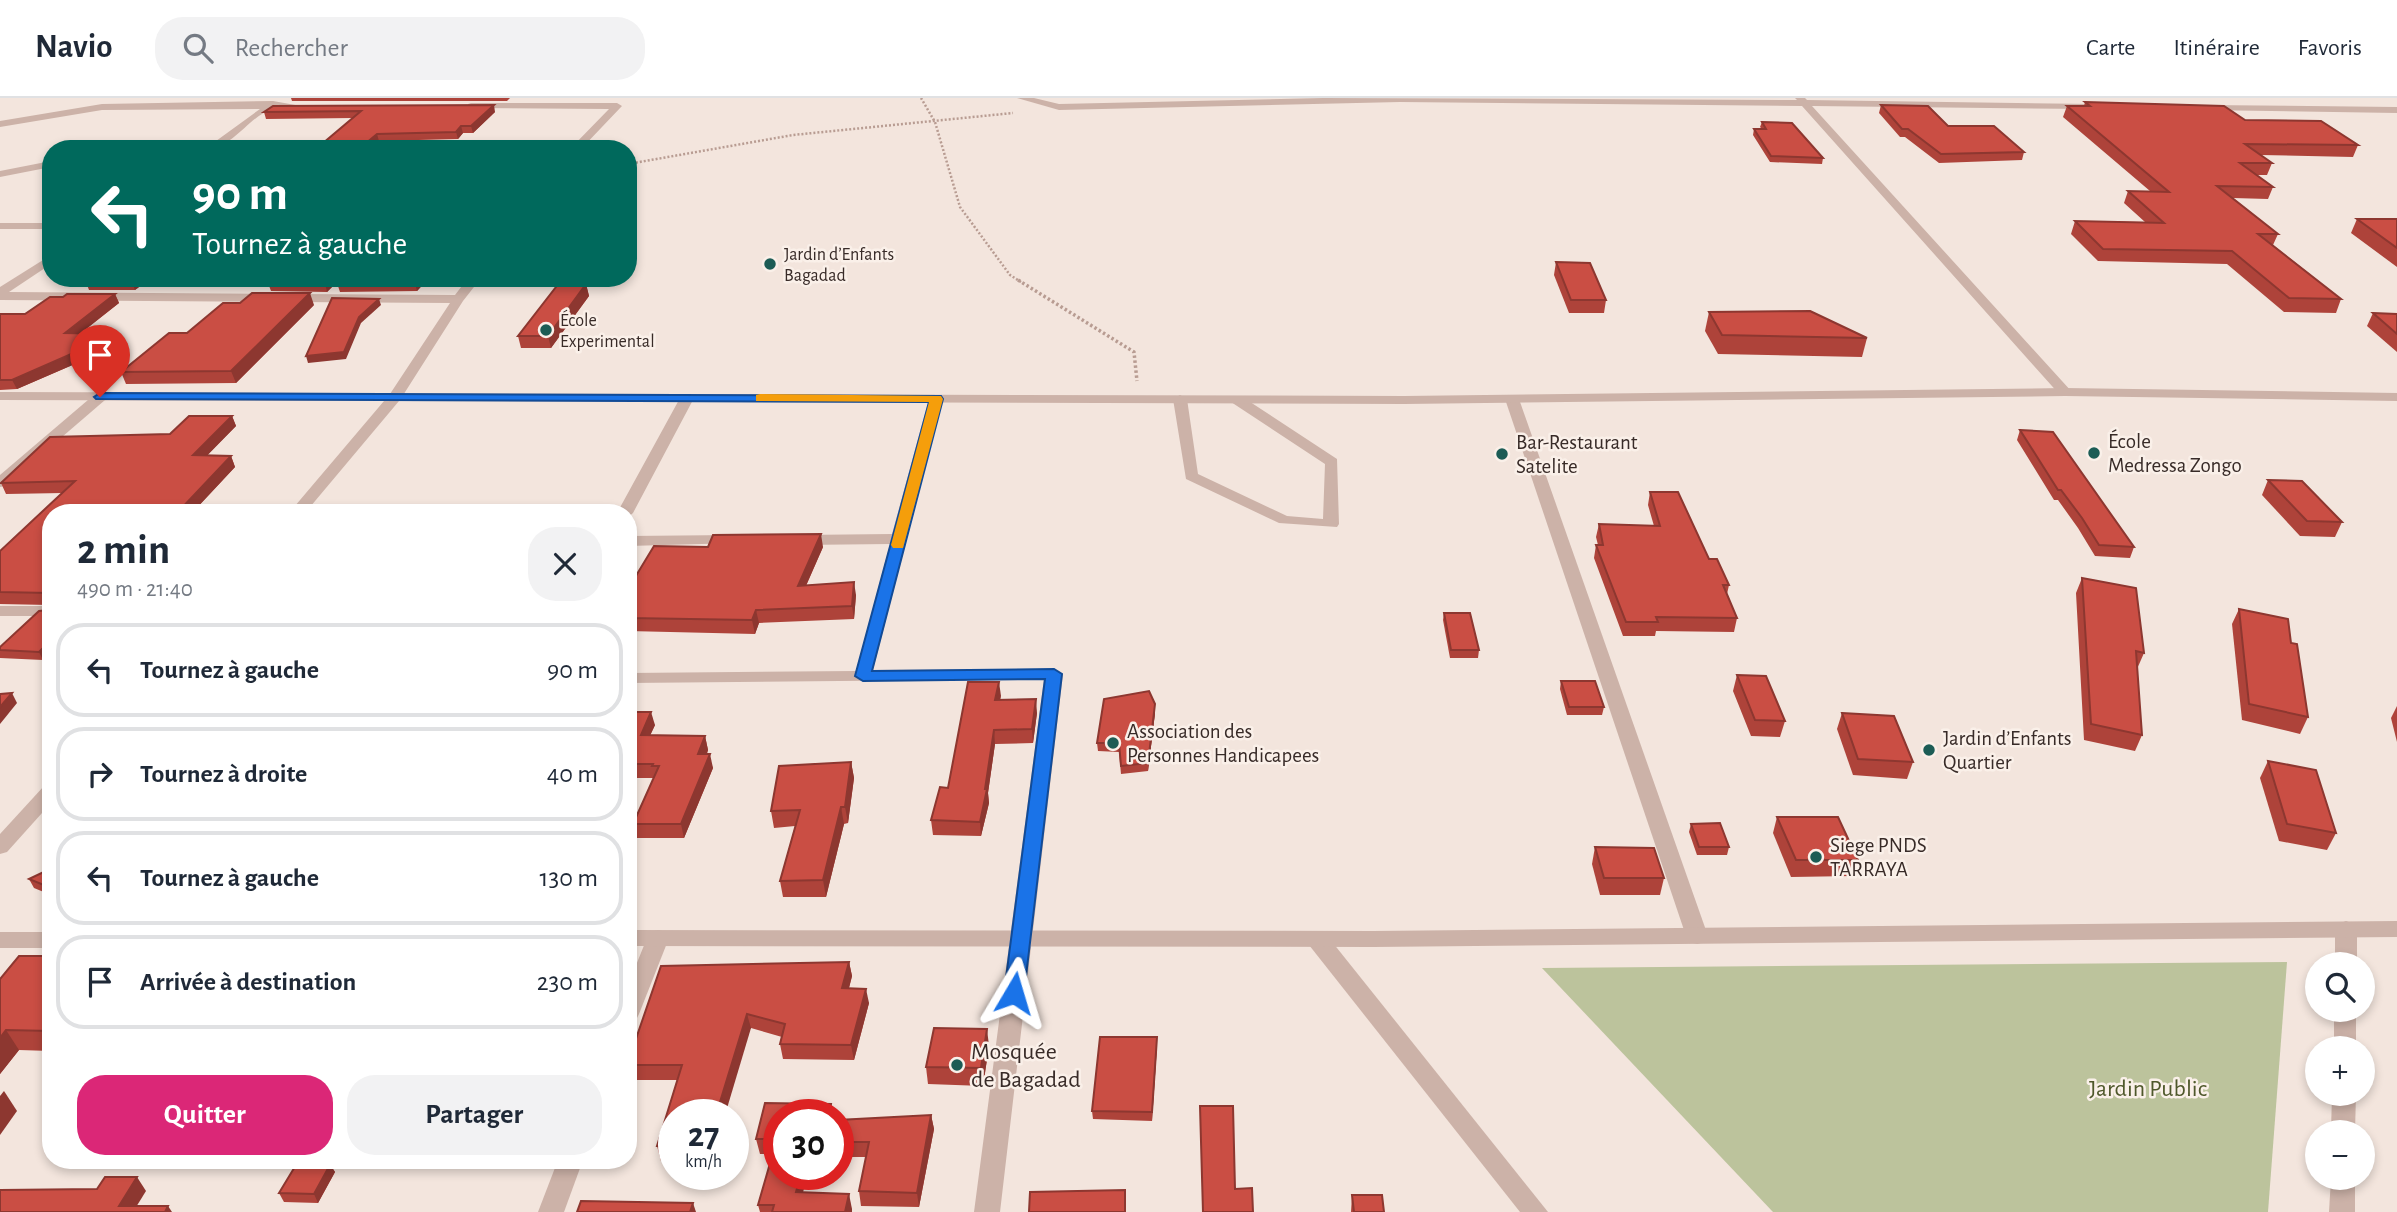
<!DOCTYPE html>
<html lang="fr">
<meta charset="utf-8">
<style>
:root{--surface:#fff;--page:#f2f2f3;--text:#1f2937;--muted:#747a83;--line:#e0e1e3;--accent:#db2777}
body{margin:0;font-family:"Alegreya Sans",sans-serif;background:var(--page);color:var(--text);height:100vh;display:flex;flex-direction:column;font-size:26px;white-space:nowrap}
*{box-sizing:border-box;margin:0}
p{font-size:23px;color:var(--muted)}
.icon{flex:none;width:38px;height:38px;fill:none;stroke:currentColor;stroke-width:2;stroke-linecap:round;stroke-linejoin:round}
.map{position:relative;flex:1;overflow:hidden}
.details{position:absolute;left:42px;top:406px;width:595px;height:665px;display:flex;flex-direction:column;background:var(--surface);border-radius:28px;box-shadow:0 4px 10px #0003}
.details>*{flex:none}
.guide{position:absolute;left:42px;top:42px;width:595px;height:147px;border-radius:28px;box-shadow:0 4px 10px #0003;background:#00695c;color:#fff;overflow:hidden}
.fabs{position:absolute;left:2305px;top:854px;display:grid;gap:14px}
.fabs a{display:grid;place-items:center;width:70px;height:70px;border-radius:50%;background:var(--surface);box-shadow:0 4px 10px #0003;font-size:35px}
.speed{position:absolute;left:658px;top:1001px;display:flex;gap:14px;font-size:35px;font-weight:700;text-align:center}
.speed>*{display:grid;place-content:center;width:91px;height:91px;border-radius:50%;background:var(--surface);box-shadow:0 4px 10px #0003;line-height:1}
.speed small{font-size:18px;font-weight:400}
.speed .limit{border:10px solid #d22;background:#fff;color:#111}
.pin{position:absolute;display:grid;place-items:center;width:60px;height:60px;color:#fff;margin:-72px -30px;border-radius:50% 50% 50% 0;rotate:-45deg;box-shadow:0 0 7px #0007}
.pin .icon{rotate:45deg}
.me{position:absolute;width:77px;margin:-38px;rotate:7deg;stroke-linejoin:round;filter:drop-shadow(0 0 5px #0008)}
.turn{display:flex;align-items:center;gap:24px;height:147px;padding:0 35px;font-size:32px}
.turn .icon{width:91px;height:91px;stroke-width:2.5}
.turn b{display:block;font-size:49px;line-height:60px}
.round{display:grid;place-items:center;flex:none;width:74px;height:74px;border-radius:28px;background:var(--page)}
.overview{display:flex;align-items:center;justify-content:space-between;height:119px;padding:0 35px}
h1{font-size:42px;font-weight:700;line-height:52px}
.button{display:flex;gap:14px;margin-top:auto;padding:14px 35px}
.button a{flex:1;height:80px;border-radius:28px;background:var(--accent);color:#fff;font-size:28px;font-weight:700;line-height:80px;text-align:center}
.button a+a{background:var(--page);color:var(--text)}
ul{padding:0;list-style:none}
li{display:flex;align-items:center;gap:21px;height:94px;margin:0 14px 10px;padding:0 21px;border:4px solid var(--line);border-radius:28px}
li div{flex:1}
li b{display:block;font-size:26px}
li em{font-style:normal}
header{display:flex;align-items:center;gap:42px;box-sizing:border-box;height:98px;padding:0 35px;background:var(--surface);border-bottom:2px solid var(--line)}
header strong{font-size:33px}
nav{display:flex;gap:38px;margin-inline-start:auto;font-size:24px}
.search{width:490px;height:63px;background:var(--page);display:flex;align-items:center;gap:18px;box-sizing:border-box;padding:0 24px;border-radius:28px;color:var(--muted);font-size:26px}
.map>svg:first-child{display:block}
.green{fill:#bcc39c}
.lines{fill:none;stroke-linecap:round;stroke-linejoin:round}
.path-far1{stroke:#b89c92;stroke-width:2.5;stroke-dasharray:2 2;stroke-linecap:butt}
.path{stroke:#b89c92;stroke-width:3.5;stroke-dasharray:2.5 2.5;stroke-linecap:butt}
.minor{fill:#ccb2a8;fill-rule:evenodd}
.tertiary{fill:#ccb2a8;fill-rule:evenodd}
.wall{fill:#ae433a}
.shaded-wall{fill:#8d3730}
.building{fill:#ca4e44;stroke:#8d3730;stroke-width:2}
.route{fill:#1a73e8;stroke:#114b97;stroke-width:2}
.slow{fill:#f59e0b}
.poi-dot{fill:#1c5c55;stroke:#faf0e9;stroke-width:2.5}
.labels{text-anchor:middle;stroke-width:5;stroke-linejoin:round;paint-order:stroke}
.far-poi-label{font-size:18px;fill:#382b28;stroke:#faf0e9;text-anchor:start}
.poi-label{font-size:21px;fill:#382b28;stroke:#faf0e9;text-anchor:start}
.near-poi-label{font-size:24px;fill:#382b28;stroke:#faf0e9;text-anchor:start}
.near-park-label{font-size:24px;fill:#4f582b;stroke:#faf0e9}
</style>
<header>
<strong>Navio</strong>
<div class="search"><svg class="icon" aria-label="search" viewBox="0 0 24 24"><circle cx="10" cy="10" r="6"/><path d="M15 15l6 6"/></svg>Rechercher</div>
<nav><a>Carte</a><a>Itinéraire</a><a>Favoris</a></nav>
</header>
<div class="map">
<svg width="2397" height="1114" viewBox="0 0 2397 1114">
<rect width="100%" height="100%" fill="#f3e5dd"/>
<path class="green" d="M2287,864L2268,1114H1773L1542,870Z"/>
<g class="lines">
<g class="path-far1">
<path d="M921,0L935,24L960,109L1010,177L1021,184"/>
<path d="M628,66L793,37L1013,15"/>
</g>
<path class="path" d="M1018,182L1134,254L1137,283"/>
<g class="minor">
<path d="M1017,0H1034L1059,6L1323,0L1797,2L1795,0H1805L1807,2L2092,6V10L2089,11L1812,8L2072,294L2065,298L2060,297L1802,8L1400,4L1059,12Z"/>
<path d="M273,3L301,8C292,13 283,8 273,11C249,17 234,51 205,51L260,11L102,12L0,29V23L102,6Z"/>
<path d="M471,5H617L622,8L581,51H570L609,11L468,10V6Z"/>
<path d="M2205,7L2397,9V15L2202,12V8Z"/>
<path d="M51,63V69L0,79V73Z"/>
<rect x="0" y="125" width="51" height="6"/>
<path d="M51,157V166L9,194L455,197L468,180H481L463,203L400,302L395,303L388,299L450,205L0,202V189Z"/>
<path d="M100,295L107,299L105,302L5,388L0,389V377L95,296Z"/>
<path d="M687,296L694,300L633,415L628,419V415H617L680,300Z"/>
<path d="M936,297L943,301L873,572L1054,571L1063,576L1000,1114H974L1044,581L628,585V575L856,573L890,446L800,447L792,442L800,437L892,436L929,301Z"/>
<path d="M1180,297L1187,301L1198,376L1287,418L1323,421L1325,366L1231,304V298H1241L1337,361L1339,426L1337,429L1279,425L1186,381L1173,301Z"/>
<path d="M1512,297L1519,301L1708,838L1705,844L1697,846L1689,844L1686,838L1505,301Z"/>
<path d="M733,437L741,442L739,445L628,448V438Z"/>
<rect x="0" y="508" width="51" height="10"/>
<path d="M2346,823L2354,826L2357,831V866H2335V831L2338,826Z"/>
<path d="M658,832L666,834L669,840L639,916L636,922L628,925V887L647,840L650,834Z"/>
<path d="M1317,833L1325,835L1548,1114H1520L1309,847L1306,841L1309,835Z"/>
<rect x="2334" y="912" width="22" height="38"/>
<path d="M2332,996H2356L2355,1034H2331Z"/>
<path d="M558,1062H583L564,1114H538Z"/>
<path d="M2331,1080H2355V1114H2329Z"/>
</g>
<g class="tertiary">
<path d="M2065,290L2397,295V303L2065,298L1404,306L399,303L305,415H289L384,303L0,302V294L1404,298Z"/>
<path d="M51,687V705L7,754L0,756V736L44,688Z"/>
<path d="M2397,823V839L1373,849L628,848V832L1373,833Z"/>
<rect x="0" y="834" width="51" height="16"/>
</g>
</g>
<g class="wall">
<path d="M291,0H510L507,3H292Z"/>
<path d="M2085,4L2245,22L2358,47L2353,59L2261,57L2272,65L2267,77H2257L2273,89L2268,101L2233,100L2278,136L2273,147L2341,201L2336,215L2284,214L2227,166L2098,163L2071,136L2075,123L2145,124L2124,105L2128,93H2150L2063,19L2067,8H2084Z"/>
<path d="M1881,7L1948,28L2024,54L2022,62L1939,65L1905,39H1900L1879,15Z"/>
<path d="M264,14H495L473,35H463L458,41L379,43L370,51H316L353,20L266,21Z"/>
<path d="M1762,24L1823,60L1822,66L1770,64L1753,37L1754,31H1762L1760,29Z"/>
<path d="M2357,121H2397V169L2351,135Z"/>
<path d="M1556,164L1606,202L1604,215H1569L1554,177Z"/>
<path d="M151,180L135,192H89L86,184Z"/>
<path d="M273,180H429L417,193L340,194L337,185L338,183L327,194L271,193L268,185Z"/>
<path d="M586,186L589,198L551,250H521L518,238Z"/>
<path d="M115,196L119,205L80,236L121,246L17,291L0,292V216H25L63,199Z"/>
<path d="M314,207L236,285L126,286L121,274L187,235Z"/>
<path d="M1709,214L1867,240L1862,259L1718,256L1705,233Z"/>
<path d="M2373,215L2397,216V254L2367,228Z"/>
<path d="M232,318L236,328L207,357L231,358L235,369L192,415H51V554L43,562L0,560V549L49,512V507L0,506V453L63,395L6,396L1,385Z"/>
<path d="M2020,332L2134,449L2130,460L2095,458L2078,430L2058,402H2054L2017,342Z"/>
<path d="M2268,382L2342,424L2335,439L2300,438L2262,397Z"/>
<path d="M1650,394L1709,461L1729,487L1727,496L1737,520L1734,534L1656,533L1655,538H1623L1594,460L1596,447H1598L1596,439L1599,426L1654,428L1648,407Z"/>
<path d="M823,449L806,488L856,497L854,521L759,525L755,536L628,533V491Z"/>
<path d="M2082,480L2144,555L2137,571L2142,637L2135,653L2084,642L2076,495Z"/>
<path d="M2239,511L2291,545L2308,619L2300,636L2242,622L2232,526Z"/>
<path d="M1444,515L1479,552L1478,560H1450L1443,522Z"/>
<path d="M1737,577L1785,623L1780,639L1751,638L1733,593Z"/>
<path d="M1561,583L1604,609L1602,617H1567L1560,591Z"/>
<path d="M1001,598L1000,602L1037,615L1033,645L995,646L988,695L989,705L981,738L933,737L931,722L948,690Z"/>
<path d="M2397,608V644L2391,620Z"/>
<path d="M628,614L655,627L650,637L705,638L708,652L707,656L713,670L684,740H637L633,726L654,680H628Z"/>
<path d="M1155,615L1148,673L1121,676L1119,654L1098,653L1097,645Z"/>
<path d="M1842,615L1913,664L1907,681L1853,677L1837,631Z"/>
<path d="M2268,663L2336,735L2327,752L2279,743L2260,680Z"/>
<path d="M851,664L854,680L848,725L844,726L826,799H783L780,783L795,728L774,730L771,713Z"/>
<path d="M1777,719L1858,762L1853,778L1791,779L1773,735Z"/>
<path d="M1691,726L1729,749L1727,757H1697L1689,734Z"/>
<path d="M1595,749L1664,780L1660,797H1600L1592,766Z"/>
<path d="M51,760V797L34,790L29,781L48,772Z"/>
<path d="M51,858V953L19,952L0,976V881Z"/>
<path d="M849,864L852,878L849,890L869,905L854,962L783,961L780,946L782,939L751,930L674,1017V1063H661L657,1048L677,982H632L628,971V964Z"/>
<path d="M989,948L983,988L928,986L926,969Z"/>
<path d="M1157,948L1152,1023L1093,1021L1092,1013Z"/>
<path d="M779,1017L803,1094L852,1111V1114H760L758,1107L773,1056H760L756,1041Z"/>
<path d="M931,1017L934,1031L919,1109L861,1108L859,1093L866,1059H838V1022Z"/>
<path d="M333,1071L335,1074L318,1105L284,1104L279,1095Z"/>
<path d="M1352,1097L1384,1114H1351Z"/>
</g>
<g class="shaded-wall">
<path d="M494,7L495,14L473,35L471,28Z"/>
<path d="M461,28L463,35L458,41L456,34Z"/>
<path d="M377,36L379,43L370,51H359Z"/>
<path d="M137,180H151L135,192L132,184Z"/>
<path d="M330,180H341L327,194L325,185Z"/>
<path d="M419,180H429L417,193L415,185Z"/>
<path d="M586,186L589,198L551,250L548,238Z"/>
<path d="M310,195L314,207L236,285L231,273Z"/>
<path d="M115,196L119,205L69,244L65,235Z"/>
<path d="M379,201L381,207L361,225L346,261L308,265L306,258L359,219Z"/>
<path d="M117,236L121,246L17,291L12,282Z"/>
<path d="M232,318L236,328L197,368L193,357Z"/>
<path d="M231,358L235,369L192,415H177Z"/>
<path d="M821,436L823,449L800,501L798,488Z"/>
<path d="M854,484L856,497L854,521L852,508Z"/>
<path d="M756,512L759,525L755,536L752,522Z"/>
<path d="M51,542V554L43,562L39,554Z"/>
<path d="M999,584L1001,598L996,616L995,602Z"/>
<path d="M12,595L17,605L0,626V609Z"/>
<path d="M1036,601L1037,615L1033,645L1032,631Z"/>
<path d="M1155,606V615L1148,673V665Z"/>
<path d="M651,614L655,627L644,651L641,637Z"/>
<path d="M994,632L995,646L988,695L989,705L981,738L980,724Z"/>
<path d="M705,638L708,652L701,669L698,656Z"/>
<path d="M710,656L713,670L684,740L681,726Z"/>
<path d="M851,664L854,680L848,725L845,709Z"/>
<path d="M841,709L844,726L826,799L823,782Z"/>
<path d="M849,864L852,878L845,905L842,890Z"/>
<path d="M866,891L869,905L854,962L851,947Z"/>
<path d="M747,916L751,930L725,1017H716Z"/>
<path d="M987,931L989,948L983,988L981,970Z"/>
<path d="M6,932L19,952L0,976V940Z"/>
<path d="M1157,939V948L1152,1023V1014Z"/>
<path d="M4,993L17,1013L0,1037V998Z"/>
<path d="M831,1006L833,1017H829Z"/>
<path d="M931,1017L934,1031L919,1109L917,1095Z"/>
<path d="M329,1062H338L333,1071L335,1074L318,1105L314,1096Z"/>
<path d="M801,1076H808L799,1109L796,1094Z"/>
<path d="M137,1079L146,1093L133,1114L119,1108Z"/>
<path d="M849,1096L852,1111V1114H845Z"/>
<path d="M693,1105L696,1114H690Z"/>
<path d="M168,1108L172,1114H165Z"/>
</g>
<g class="building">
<path d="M2085,4L2224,8L2245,22L2321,23L2358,47L2245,46L2272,65H2240L2273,89L2217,88L2278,136H2258L2341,201L2289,200L2232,153L2103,151L2075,123L2164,125L2128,93L2169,94L2067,8H2090Z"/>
<path d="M494,7L471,28H461L456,34L377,36L359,51H316L361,13L264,14L273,8Z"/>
<path d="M1881,7L1928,8L1948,28H1994L2024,54L1941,56L1908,31H1902Z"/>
<path d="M1762,24L1792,25L1823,60L1771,58L1754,31H1766Z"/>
<path d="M2357,121H2397V150Z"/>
<path d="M1556,164L1590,165L1606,202H1571Z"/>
<path d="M91,180H137L132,184H86Z"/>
<path d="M273,180H330L325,185H268Z"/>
<path d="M339,180H419L415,185H337Z"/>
<path d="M563,180H578L586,186L548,238H518Z"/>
<path d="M252,195H310L231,273L121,274L169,235H187L223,205H240Z"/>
<path d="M67,196H115L65,235L117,236L12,282H0V216H25L50,199H63Z"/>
<path d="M332,200L379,201L359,219L344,254L306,258Z"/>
<path d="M1810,213L1867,240L1722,237L1709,214Z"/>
<path d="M2373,215L2397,216V236Z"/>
<path d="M189,318H232L193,357L231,358L177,415H51V494L49,495L0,494V453L75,383L1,385L50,339L170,336Z"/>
<path d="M2020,332L2053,334L2134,449L2099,447L2082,420L2061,392H2058Z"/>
<path d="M2268,382L2302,383L2342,424L2307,423Z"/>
<path d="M1650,394H1678L1709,461H1717L1729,487H1723L1737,520L1656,519L1658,524H1626L1596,447H1603L1599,426L1660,428Z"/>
<path d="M821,436L798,488L854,484L852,508L756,512L752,522L628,520V491L654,448L708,449L713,437Z"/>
<path d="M2082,480L2136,490L2144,555L2136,553L2142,637L2091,626Z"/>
<path d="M51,503V542L39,554L0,552V549L39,513L49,512Z"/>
<path d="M2239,511L2288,521L2291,545L2297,546L2308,619L2249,606Z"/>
<path d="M1444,515H1470L1479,552H1451Z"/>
<path d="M1737,577L1766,578L1785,623L1755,622Z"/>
<path d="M1561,583H1595L1604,609H1569Z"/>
<path d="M968,584H999L995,602L1036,601L1032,631L994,632L985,691H987L980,724L931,722L940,689L948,690Z"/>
<path d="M1149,593L1155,606L1148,665L1121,668L1119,645H1097L1104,601Z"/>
<path d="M12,595L0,609V596Z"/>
<path d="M628,614H651L641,637L705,638L698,656H710L681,726H633L659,668H652L653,666H628Z"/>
<path d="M1842,615L1894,618L1913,664L1858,661Z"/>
<path d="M2268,663L2316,672L2336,735L2287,726Z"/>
<path d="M851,664L845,709H841L823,782L780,783L800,712L771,713L779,668Z"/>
<path d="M1777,719H1838L1858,762H1796Z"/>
<path d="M1720,725L1729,749H1699L1691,726Z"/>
<path d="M1595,749L1654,750L1664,780H1604Z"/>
<path d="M51,760V790L29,781L48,772Z"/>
<path d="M19,858H51V876L46,882H51V933L6,932L0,940V881Z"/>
<path d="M849,864L842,890L866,891L851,947L780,946L785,926L747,916L716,1017H674V1048H657L682,967H628V964L661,868Z"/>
<path d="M934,930L987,931L981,970L926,969Z"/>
<path d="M1100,939H1157L1152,1014L1092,1013Z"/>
<path d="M765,1005L831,1006L829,1017H779V1076H801L796,1094L849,1096L845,1114H772L774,1107H758L777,1041H756Z"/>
<path d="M1200,1008H1233L1235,1091L1252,1090L1253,1114H1203Z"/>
<path d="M931,1017L917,1095L859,1093L869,1044H838V1022Z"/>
<path d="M299,1062H329L327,1065H331L314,1096L279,1095Z"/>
<path d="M105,1079H137L119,1108H168L165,1114H0V1092L97,1091Z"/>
<path d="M1125,1092V1114H1029L1030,1094Z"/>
<path d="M1352,1097H1382L1384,1114H1354Z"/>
<path d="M581,1103L693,1105L690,1114H577Z"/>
</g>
<path class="route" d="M100,295L941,298L943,301L872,573L1054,571L1062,576L1024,895L1021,901L1014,903L1007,901L1004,895L1045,581L863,583L855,578L929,304L96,301L94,299Z"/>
<path class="slow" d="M760,296L941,298L943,301L903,450H893L891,447L929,304L756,303V297Z"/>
<g class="poi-dot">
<circle cx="770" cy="166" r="7"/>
<circle cx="546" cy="232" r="7"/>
<circle cx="2094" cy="355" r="7"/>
<circle cx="1502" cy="356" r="7"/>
<circle cx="1113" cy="645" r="7"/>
<circle cx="1929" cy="652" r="7"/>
<circle cx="1816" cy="759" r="7"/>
<circle cx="957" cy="967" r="7"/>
</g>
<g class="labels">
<g class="far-poi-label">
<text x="784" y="162">Jardin d’Enfants<tspan x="784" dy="21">Bagadad</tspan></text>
<text x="560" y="228">École<tspan x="560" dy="21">Experimental</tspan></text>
</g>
<g class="poi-label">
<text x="2108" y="350">École<tspan x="2108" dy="24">Medressa Zongo</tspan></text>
<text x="1516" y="351">Bar-Restaurant<tspan x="1516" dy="24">Satelite</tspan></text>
<text x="1127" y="640">Association des<tspan x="1127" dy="24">Personnes Handicapees</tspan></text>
<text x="1943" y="647">Jardin d’Enfants<tspan x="1943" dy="24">Quartier</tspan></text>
<text x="1830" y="754">Siege PNDS<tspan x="1830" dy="24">TARRAYA</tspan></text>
</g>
<g class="near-poi-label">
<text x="971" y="961">Mosquée<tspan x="971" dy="28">de Bagadad</tspan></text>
</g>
<g class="near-park-label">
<text x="2148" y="998">Jardin Public</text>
</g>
</g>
</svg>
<div class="fabs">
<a><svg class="icon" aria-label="search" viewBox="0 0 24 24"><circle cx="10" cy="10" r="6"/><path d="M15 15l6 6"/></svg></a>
<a>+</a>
<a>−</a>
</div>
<div class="speed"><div>27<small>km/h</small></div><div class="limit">30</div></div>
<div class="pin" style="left:100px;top:299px;background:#d93025"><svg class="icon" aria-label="arrive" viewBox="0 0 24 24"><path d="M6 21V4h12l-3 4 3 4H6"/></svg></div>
<svg class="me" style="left:1014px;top:895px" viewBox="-20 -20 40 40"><path d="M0-17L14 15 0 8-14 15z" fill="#1a73e8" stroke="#fff" stroke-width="4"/></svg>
<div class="guide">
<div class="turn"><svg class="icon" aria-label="left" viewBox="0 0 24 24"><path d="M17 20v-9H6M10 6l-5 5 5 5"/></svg><div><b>90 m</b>Tournez à gauche</div></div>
</div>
<section class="details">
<div class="overview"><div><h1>2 min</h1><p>490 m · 21:40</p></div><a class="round"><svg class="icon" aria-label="close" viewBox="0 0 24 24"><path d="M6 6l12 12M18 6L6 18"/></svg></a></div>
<ul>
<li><svg class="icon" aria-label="left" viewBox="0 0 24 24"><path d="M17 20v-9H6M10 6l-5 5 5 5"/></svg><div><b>Tournez à gauche</b></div><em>90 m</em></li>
<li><svg class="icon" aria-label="right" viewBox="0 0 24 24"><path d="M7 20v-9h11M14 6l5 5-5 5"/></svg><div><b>Tournez à droite</b></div><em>40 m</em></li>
<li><svg class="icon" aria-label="left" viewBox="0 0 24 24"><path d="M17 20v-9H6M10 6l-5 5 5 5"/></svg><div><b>Tournez à gauche</b></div><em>130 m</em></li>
<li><svg class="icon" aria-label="arrive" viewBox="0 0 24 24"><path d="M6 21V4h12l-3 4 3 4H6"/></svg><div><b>Arrivée à destination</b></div><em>230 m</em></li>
</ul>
<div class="button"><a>Quitter</a><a>Partager</a></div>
</section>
</div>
